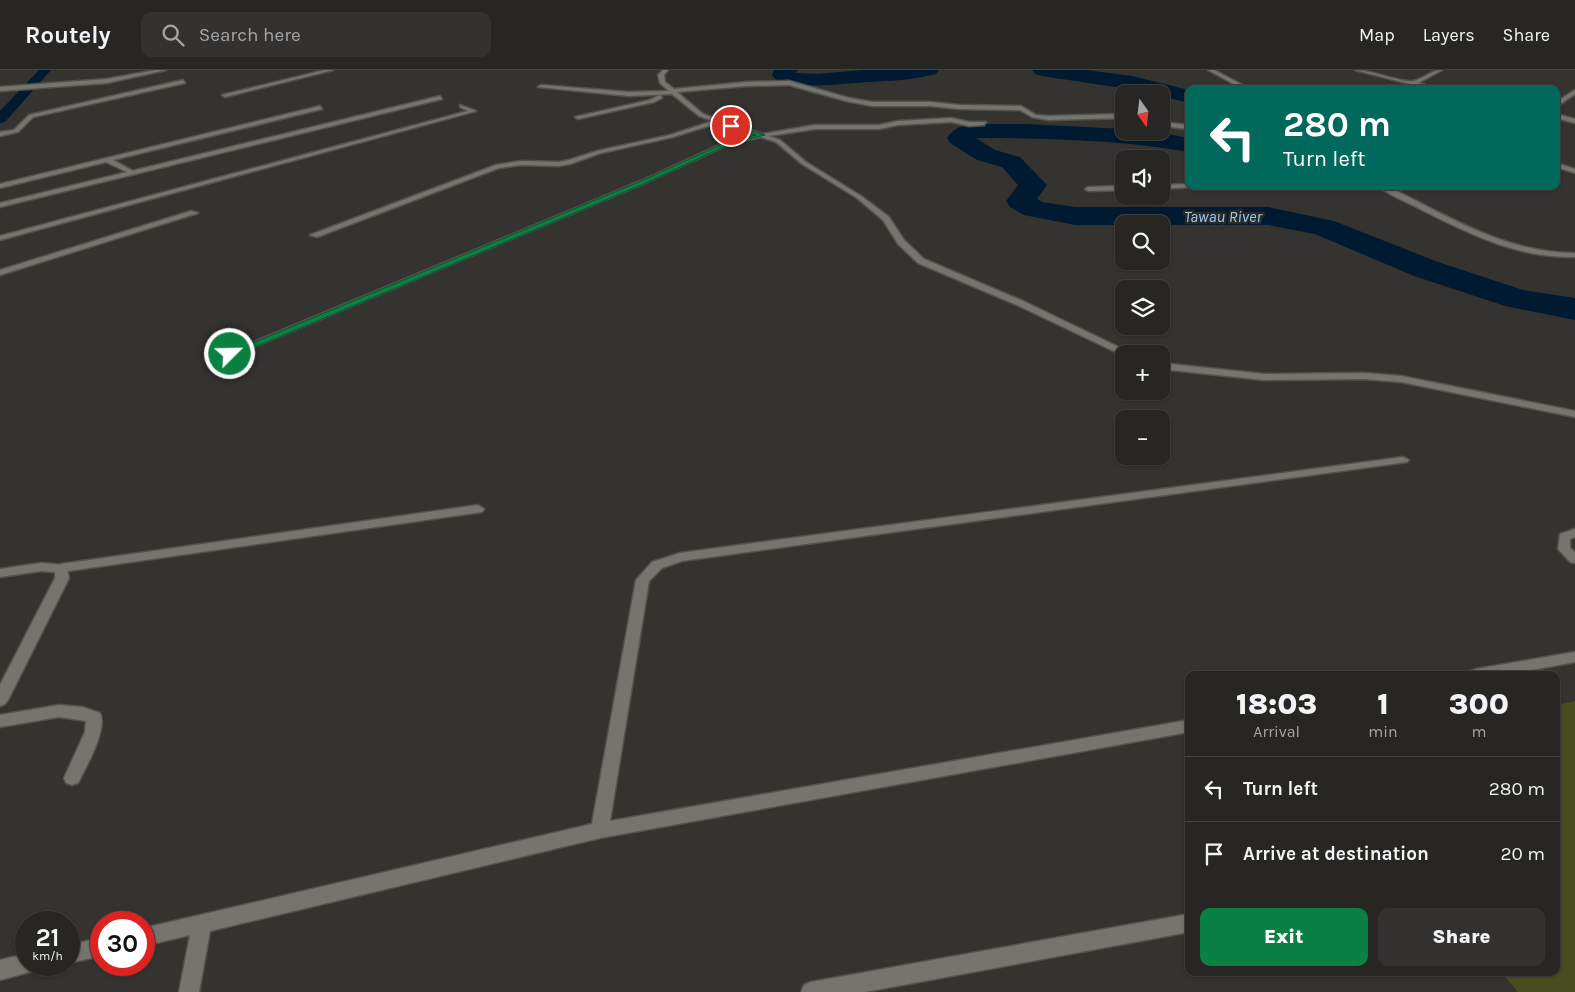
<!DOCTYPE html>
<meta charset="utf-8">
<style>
:root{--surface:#282623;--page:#343230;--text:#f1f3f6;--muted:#a5a5a6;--line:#444341;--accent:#0b8043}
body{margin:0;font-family:Karla,sans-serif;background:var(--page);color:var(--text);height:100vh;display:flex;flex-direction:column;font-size:19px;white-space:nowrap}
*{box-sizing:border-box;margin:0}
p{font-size:16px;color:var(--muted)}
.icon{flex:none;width:28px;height:28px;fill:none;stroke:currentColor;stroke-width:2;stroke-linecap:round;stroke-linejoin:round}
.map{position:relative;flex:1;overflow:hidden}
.details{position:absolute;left:1185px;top:601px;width:375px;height:305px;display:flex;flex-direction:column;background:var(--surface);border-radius:10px;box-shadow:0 1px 4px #0004,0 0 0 1px var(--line)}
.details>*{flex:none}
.hud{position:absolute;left:1185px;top:15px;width:375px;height:105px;border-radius:10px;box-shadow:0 1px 4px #0004,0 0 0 1px var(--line);background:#00695c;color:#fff;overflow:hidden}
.needle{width:32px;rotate:166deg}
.fabs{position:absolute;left:1115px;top:15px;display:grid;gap:10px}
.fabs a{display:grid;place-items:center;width:55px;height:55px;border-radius:10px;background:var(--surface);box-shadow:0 1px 4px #0004,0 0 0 1px var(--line);font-size:25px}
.speed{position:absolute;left:15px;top:841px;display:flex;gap:10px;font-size:25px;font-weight:700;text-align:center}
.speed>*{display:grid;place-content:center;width:65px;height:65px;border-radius:50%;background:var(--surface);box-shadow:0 1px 4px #0004,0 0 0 1px var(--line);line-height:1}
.speed small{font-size:12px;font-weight:400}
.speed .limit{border:8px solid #d22;background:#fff;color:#111}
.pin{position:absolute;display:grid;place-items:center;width:42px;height:42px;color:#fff;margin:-21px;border:2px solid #fff;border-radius:50%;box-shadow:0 1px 5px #0007}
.me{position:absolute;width:55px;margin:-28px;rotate:67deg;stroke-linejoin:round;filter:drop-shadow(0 0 4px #0008)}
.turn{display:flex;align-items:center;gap:18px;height:105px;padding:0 15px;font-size:22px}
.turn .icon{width:65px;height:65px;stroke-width:2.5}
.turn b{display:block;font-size:35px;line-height:42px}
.eta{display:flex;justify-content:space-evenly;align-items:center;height:85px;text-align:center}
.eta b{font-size:30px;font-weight:800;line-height:35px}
.cta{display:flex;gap:10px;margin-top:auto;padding:10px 15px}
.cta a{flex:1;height:58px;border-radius:10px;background:var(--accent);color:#fff;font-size:20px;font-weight:800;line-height:58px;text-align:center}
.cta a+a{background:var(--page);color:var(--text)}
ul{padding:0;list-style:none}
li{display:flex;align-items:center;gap:15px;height:65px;padding:0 15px;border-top:1px solid var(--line)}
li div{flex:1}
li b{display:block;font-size:19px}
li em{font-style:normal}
header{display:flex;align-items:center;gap:30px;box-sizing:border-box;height:70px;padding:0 25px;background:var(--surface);border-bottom:1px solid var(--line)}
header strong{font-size:24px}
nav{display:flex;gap:28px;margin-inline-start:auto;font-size:18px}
.search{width:350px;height:45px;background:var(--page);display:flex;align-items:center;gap:12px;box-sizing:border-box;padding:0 18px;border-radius:10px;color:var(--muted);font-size:19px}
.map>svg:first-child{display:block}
.green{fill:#484d20}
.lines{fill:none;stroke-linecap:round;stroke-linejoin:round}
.canal{fill:#001a32;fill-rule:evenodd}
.river{fill:#001a32;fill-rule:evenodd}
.service-casing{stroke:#53524e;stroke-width:3}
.minor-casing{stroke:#53524e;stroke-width:3}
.service{fill:#76746f;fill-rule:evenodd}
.minor{fill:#76746f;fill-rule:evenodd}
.route{fill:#0b8043;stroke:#07532c}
.labels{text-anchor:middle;stroke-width:5;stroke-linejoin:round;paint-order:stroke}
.far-water-label{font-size:16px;font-style:italic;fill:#98cbf8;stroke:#2b2925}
</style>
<header>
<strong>Routely</strong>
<div class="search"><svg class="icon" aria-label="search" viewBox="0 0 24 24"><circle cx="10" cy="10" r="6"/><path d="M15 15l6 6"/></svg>Search here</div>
<nav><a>Map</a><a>Layers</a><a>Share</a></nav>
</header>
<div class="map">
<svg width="1575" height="922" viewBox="0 0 1575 922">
<rect width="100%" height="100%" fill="#35332f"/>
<path class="green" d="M1575,631V922H1518L1502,903L1556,902V635Z"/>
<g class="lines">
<path class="canal" d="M39,0H51L5,52L0,53V41Z"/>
<g class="river">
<path d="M774,0H798L796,3L817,4L862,0H939L936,4C909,11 883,11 855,13C827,15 803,19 775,9L772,5Z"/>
<path d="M1032,0H1087L1132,6L1189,20V33L1161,26V24L1042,6L1035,4Z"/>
<path d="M969,54H1026L1124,59V61H1151L1189,68V82C1119,70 1047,68 976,68L995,80L1020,87L1047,115L1037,129L1042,132L1075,137H1268L1334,151L1438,192L1523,220L1575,228V250L1505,236L1414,206L1315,164L1268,155H1075L1024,145L1010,137L1006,131L1018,115L1002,97L977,90L950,73L947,68C952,60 960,56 969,54Z"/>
</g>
<defs>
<g id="service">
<path d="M320,36L322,39L113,90L135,102V104H131L106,92L0,118V114Z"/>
<path d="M1189,114L1191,117L1161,119V115Z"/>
<path d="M1124,116V120L1088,121L1085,119L1088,117Z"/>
<path d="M478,435L484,439L482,442L61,502L54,498L61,494Z"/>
<path d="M59,635L82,637L100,643C108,659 86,697 78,713L72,715L66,713L64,708L85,662L86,651L59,647L0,657V645Z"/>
</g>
<g id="minor">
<path d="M156,0H166L107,13L0,21V17L107,9Z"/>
<path d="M325,0H333L225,27L222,25Z"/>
<path d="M663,0H668L664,5L665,12L674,19L747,12L789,11L849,28L872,32H930L959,35L1021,36L1036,45L1048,46L1124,44V48L1048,50L1032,47L1020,40L959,39L930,36H872L846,31L789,15L747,16L677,22L703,44L762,64L815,55H879L898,51L951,48L969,52H986L984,55L969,56L951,52L898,55L879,59H815L769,66L780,70L806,92L861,126L889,147L904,170L924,189L1023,231L1133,284H1124V286L1017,235L918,193L898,174L883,150L857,128L802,94L776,72L761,67L732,73L645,113L216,293H210L208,291L641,111L728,71L755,65L718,53L673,67L601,83L570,94L559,96L521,95L499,98L317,167L310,165L496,95L521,91L559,92L569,90L597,81L670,65L713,51L699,46L672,24L629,26L538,17L541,15L629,22L669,21L660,13L658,5Z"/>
<path d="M1208,0H1214L1250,19H1243Z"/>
<path d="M1355,0C1370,0 1403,13 1413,11C1424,9 1431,0 1442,0L1418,13L1440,19H1430Z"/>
<path d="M183,10L185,13L33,47L18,62L0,66V62L14,60L29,45Z"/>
<path d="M1575,20V24L1556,37V32Z"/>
<path d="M660,25L662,28L654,32L578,49L575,47L650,30Z"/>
<path d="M440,26L442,29L0,137V133Z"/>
<path d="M460,35L476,41L0,170V166L468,41L460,37Z"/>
<path d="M1556,44L1575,49V53L1556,48Z"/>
<path d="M1161,52L1189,55V59L1161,56Z"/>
<path d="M1556,93L1575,99V103L1556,97Z"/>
<path d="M1378,116H1387C1447,146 1506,183 1575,183V187C1519,188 1471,165 1422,140C1408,132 1390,126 1378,116Z"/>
<path d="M191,141L198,143L0,205V200Z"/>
<path d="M1161,293L1264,304L1364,303L1401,306L1575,341V347L1401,312L1364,309L1264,310L1161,299Z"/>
<path d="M1403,387L1409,390L1407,392L682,491L662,498L649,511L610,751L1189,650V662L600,768L210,861L199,922H179L190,865L144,876V858L592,754L636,510L652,492L680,483Z"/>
<path d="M1575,459V467L1570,469V478L1575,482V493L1570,492L1558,479L1560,464Z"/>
<path d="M41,493L66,495L69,508L8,630L5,634L0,636V615L55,508V502L41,501L0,507V499Z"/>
<path d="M1575,582V592L1506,605H1469L1471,601L1476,599Z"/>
<path d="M1189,844V862L865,922H801L804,915L811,912Z"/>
<path d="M101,868V886L69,893V875Z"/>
<path d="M26,884V895H35L33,901L0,910V890Z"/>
</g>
</defs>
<use href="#service" class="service-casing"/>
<use href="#minor" class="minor-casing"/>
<use href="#service" class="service"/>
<use href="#minor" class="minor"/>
</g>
<path class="route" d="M731,54L765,65L732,73L646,113L234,286L226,284L641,111L729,71L756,65L729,57Z"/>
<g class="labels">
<g class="far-water-label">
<text x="1223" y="152">Tawau River</text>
</g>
</g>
</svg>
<div class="fabs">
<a><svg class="needle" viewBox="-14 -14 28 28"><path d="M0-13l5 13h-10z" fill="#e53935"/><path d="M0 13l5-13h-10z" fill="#a5a5a6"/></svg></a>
<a><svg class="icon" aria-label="sound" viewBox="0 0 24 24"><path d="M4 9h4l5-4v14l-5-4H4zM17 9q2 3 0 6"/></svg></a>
<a><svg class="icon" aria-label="search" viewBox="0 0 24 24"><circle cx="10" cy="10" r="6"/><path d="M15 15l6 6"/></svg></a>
<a><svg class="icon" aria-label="layers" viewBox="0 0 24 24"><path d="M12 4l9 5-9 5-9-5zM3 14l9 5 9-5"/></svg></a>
<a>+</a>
<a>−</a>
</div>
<div class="speed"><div>21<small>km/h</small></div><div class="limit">30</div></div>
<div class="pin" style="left:731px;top:56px;background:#d93025"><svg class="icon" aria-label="arrive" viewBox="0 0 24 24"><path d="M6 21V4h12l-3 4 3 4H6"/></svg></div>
<svg class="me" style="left:230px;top:284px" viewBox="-20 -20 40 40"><circle r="17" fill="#0b8043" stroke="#fff" stroke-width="3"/><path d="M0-11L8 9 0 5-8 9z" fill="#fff"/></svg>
<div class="hud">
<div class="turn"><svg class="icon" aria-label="left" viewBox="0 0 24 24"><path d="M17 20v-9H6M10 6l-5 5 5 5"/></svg><div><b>280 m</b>Turn left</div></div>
</div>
<section class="details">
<div class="eta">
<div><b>18:03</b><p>Arrival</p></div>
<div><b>1</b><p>min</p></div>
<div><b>300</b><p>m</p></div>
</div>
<ul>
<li><svg class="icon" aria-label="left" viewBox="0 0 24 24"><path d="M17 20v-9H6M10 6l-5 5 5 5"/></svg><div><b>Turn left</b></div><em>280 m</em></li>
<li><svg class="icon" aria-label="arrive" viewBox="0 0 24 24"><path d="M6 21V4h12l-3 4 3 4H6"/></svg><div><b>Arrive at destination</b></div><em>20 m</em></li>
</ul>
<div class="cta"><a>Exit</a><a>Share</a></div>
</section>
</div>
